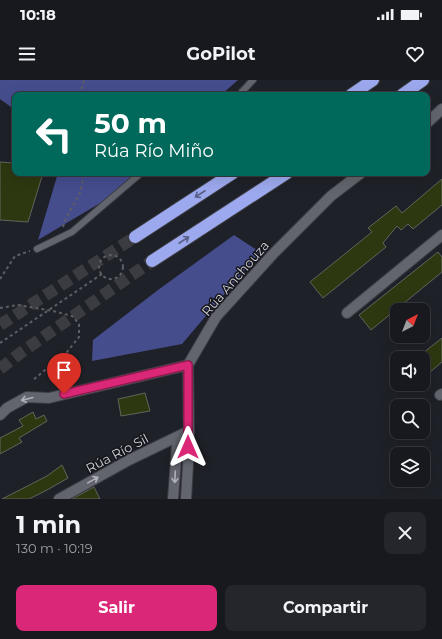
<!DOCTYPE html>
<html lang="es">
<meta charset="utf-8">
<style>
:root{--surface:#17191e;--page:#24262b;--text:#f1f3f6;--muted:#9ea0a4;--line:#36383c;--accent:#db2777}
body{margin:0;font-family:Montserrat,sans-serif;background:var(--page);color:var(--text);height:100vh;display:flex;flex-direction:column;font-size:15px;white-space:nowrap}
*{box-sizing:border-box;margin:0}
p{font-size:13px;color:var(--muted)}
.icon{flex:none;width:22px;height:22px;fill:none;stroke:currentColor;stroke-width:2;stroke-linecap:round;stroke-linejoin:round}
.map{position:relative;height:419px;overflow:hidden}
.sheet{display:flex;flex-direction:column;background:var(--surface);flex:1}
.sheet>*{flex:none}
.banner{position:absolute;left:12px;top:12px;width:418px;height:84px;border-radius:8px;box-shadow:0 4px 16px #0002,0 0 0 1px var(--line);background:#00695c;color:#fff;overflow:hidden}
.needle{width:26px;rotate:42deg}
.buttons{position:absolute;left:390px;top:223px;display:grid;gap:8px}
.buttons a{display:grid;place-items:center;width:40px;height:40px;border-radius:8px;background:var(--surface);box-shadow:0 4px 16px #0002,0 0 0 1px var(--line);font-size:20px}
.pin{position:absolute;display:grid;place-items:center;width:34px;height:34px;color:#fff;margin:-41px -17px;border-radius:50% 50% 50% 0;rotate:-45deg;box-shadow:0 0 4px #0007}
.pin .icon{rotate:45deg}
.me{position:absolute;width:44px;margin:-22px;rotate:0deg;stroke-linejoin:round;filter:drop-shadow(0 0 3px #0008)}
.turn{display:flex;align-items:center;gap:14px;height:84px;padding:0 16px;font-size:18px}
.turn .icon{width:52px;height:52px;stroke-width:2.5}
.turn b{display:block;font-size:28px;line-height:34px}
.round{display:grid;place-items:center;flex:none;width:42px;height:42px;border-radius:8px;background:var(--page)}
.overview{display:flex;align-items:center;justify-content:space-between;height:68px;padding:0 16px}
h1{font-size:24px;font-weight:700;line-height:30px}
.action{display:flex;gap:8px;margin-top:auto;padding:8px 16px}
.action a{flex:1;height:46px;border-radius:8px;background:var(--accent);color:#fff;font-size:16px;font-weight:700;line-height:46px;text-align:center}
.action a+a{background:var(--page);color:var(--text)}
.status{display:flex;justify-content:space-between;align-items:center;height:28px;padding:0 20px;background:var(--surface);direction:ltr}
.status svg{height:11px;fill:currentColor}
header{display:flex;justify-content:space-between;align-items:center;height:52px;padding:0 16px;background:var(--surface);font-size:18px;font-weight:700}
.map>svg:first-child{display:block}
.forest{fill:#454d8d}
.building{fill:#2d3810;stroke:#61655c}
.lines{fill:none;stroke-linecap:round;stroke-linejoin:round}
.motorway-tunnel{stroke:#3a3c42;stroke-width:12;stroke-dasharray:12 6;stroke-linecap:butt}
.service-casing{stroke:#3d3e44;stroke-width:8}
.minor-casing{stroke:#3d3e44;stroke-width:12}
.motorway-casing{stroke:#3d3e44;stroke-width:14}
.path{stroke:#5d5e65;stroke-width:2;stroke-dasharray:3 3;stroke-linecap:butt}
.service{stroke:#63656e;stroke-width:6}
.minor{stroke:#63656e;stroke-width:10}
.motorway{stroke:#9da9ee;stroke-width:12}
.oneway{stroke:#5a6086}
.oneway2{stroke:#b0b1b8}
.route-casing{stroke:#8e194d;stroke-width:10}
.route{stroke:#db2777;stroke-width:7}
.labels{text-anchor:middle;stroke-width:3;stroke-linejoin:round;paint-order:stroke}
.street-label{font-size:13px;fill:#d1d2d7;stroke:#16171e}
</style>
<div class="status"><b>10:18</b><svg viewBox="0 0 49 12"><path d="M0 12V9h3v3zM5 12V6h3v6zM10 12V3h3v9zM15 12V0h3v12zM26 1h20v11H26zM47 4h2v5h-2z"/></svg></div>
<header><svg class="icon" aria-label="menu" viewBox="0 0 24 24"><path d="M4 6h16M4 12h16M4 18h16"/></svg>GoPilot<svg class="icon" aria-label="heart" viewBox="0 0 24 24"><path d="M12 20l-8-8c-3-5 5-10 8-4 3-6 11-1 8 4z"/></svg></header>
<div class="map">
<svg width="442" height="419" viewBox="0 0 442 419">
<rect width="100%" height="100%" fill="#1f2128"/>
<g class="forest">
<path d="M0,0H238L221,15H15V30L0,19Z"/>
<path d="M58,93H135L107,119L38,160Z"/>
<path d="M234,155L260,172L182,264L92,281L93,260L158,210Z"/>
</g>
<g class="building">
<path d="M0,82L15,83V93H43L28,142L0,140Z"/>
<path d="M442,99V125L413,149L408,144L401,150L397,146L383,163L386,167L323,218L310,202L372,152L368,148L396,126L402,133Z"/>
<path d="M438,172L442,177V192L371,250L359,235Z"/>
<path d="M442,258V282L423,298V273Z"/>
<path d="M145,313L150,331L121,336L118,319Z"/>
<path d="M33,332L36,339L44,335L47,341L19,358L22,362L0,374V358L23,346L19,340Z"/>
<path d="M62,385L68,398L47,410L29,419H2L47,396Z"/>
<path d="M94,407L100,419H72Z"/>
</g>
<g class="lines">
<g class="motorway-tunnel">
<path d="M0,245L135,157"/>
<path d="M0,289L19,274L152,181"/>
</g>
<defs>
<g id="service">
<path d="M239,15L253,0"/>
<path d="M37,169L72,152L141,93"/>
</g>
<g id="minor">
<path d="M427,43L442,29"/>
<path d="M347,233L442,155"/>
<path d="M440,315L442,314"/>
<path d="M0,335L7,328L27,317L49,318L188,285"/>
<path d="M59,419L129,380L189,351"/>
<path d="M173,419L177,366L186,354"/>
<path d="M186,419L189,367L188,285L216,237L274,173L331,116L361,93"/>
</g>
<g id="motorway">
<path d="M351,15L373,0"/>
<path d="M402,15L423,0"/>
<path d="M135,157L233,93"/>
<path d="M152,181L287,93"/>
</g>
</defs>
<use href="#service" class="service-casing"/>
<use href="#minor" class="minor-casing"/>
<use href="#motorway" class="motorway-casing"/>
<g class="path">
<path d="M80,15L84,0"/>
<path d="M63,147L66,138L80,113L84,93"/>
<circle cx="111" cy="187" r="12"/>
<path d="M0,199L15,176L30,171"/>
<path d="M0,228L18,225L53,231L72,236L79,244V257L67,272L33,300"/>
<path d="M0,263L102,194"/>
</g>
<use href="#service" class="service"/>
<use href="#minor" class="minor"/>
<use href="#motorway" class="motorway"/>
</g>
<defs><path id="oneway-shaft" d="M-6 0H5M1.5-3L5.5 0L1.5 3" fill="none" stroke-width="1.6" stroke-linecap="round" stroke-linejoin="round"/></defs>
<g class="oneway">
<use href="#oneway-shaft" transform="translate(200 114) rotate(147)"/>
<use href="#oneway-shaft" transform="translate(184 160) rotate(-33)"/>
</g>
<g class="oneway2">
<use href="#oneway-shaft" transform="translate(27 319) rotate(166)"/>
<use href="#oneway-shaft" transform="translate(175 397) rotate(93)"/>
<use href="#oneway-shaft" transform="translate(93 400) rotate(-29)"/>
</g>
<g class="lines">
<defs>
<path id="route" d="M64,314L188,285V367"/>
</defs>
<use href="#route" class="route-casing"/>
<use href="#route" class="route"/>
</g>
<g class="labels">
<g class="street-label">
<text transform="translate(235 198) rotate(-49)" y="5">Rúa Anchouza</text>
<text transform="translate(117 373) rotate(-28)" y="5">Rúa Río Sil</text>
</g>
</g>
</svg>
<div class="buttons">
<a><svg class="needle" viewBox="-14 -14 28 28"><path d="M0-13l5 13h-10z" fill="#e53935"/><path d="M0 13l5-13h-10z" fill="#9ea0a4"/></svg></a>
<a><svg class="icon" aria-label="sound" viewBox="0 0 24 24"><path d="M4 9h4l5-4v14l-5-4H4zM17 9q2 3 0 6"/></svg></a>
<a><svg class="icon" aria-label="search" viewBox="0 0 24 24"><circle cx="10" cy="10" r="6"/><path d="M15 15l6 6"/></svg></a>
<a><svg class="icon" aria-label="layers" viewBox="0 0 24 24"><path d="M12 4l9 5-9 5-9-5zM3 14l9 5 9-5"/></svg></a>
</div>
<div class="pin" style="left:64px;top:314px;background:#d93025"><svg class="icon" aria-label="arrive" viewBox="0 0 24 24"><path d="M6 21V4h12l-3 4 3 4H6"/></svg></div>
<svg class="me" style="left:188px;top:367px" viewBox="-20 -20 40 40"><path d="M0-17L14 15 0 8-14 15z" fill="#db2777" stroke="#fff" stroke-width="4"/></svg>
<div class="banner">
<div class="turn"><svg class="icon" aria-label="left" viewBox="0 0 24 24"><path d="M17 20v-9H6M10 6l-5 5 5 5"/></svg><div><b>50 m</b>Rúa Río Miño</div></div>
</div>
</div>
<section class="sheet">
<div class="overview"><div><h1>1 min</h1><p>130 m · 10:19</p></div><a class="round"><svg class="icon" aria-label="close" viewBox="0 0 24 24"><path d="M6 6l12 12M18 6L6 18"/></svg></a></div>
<div class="action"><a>Salir</a><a>Compartir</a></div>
</section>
